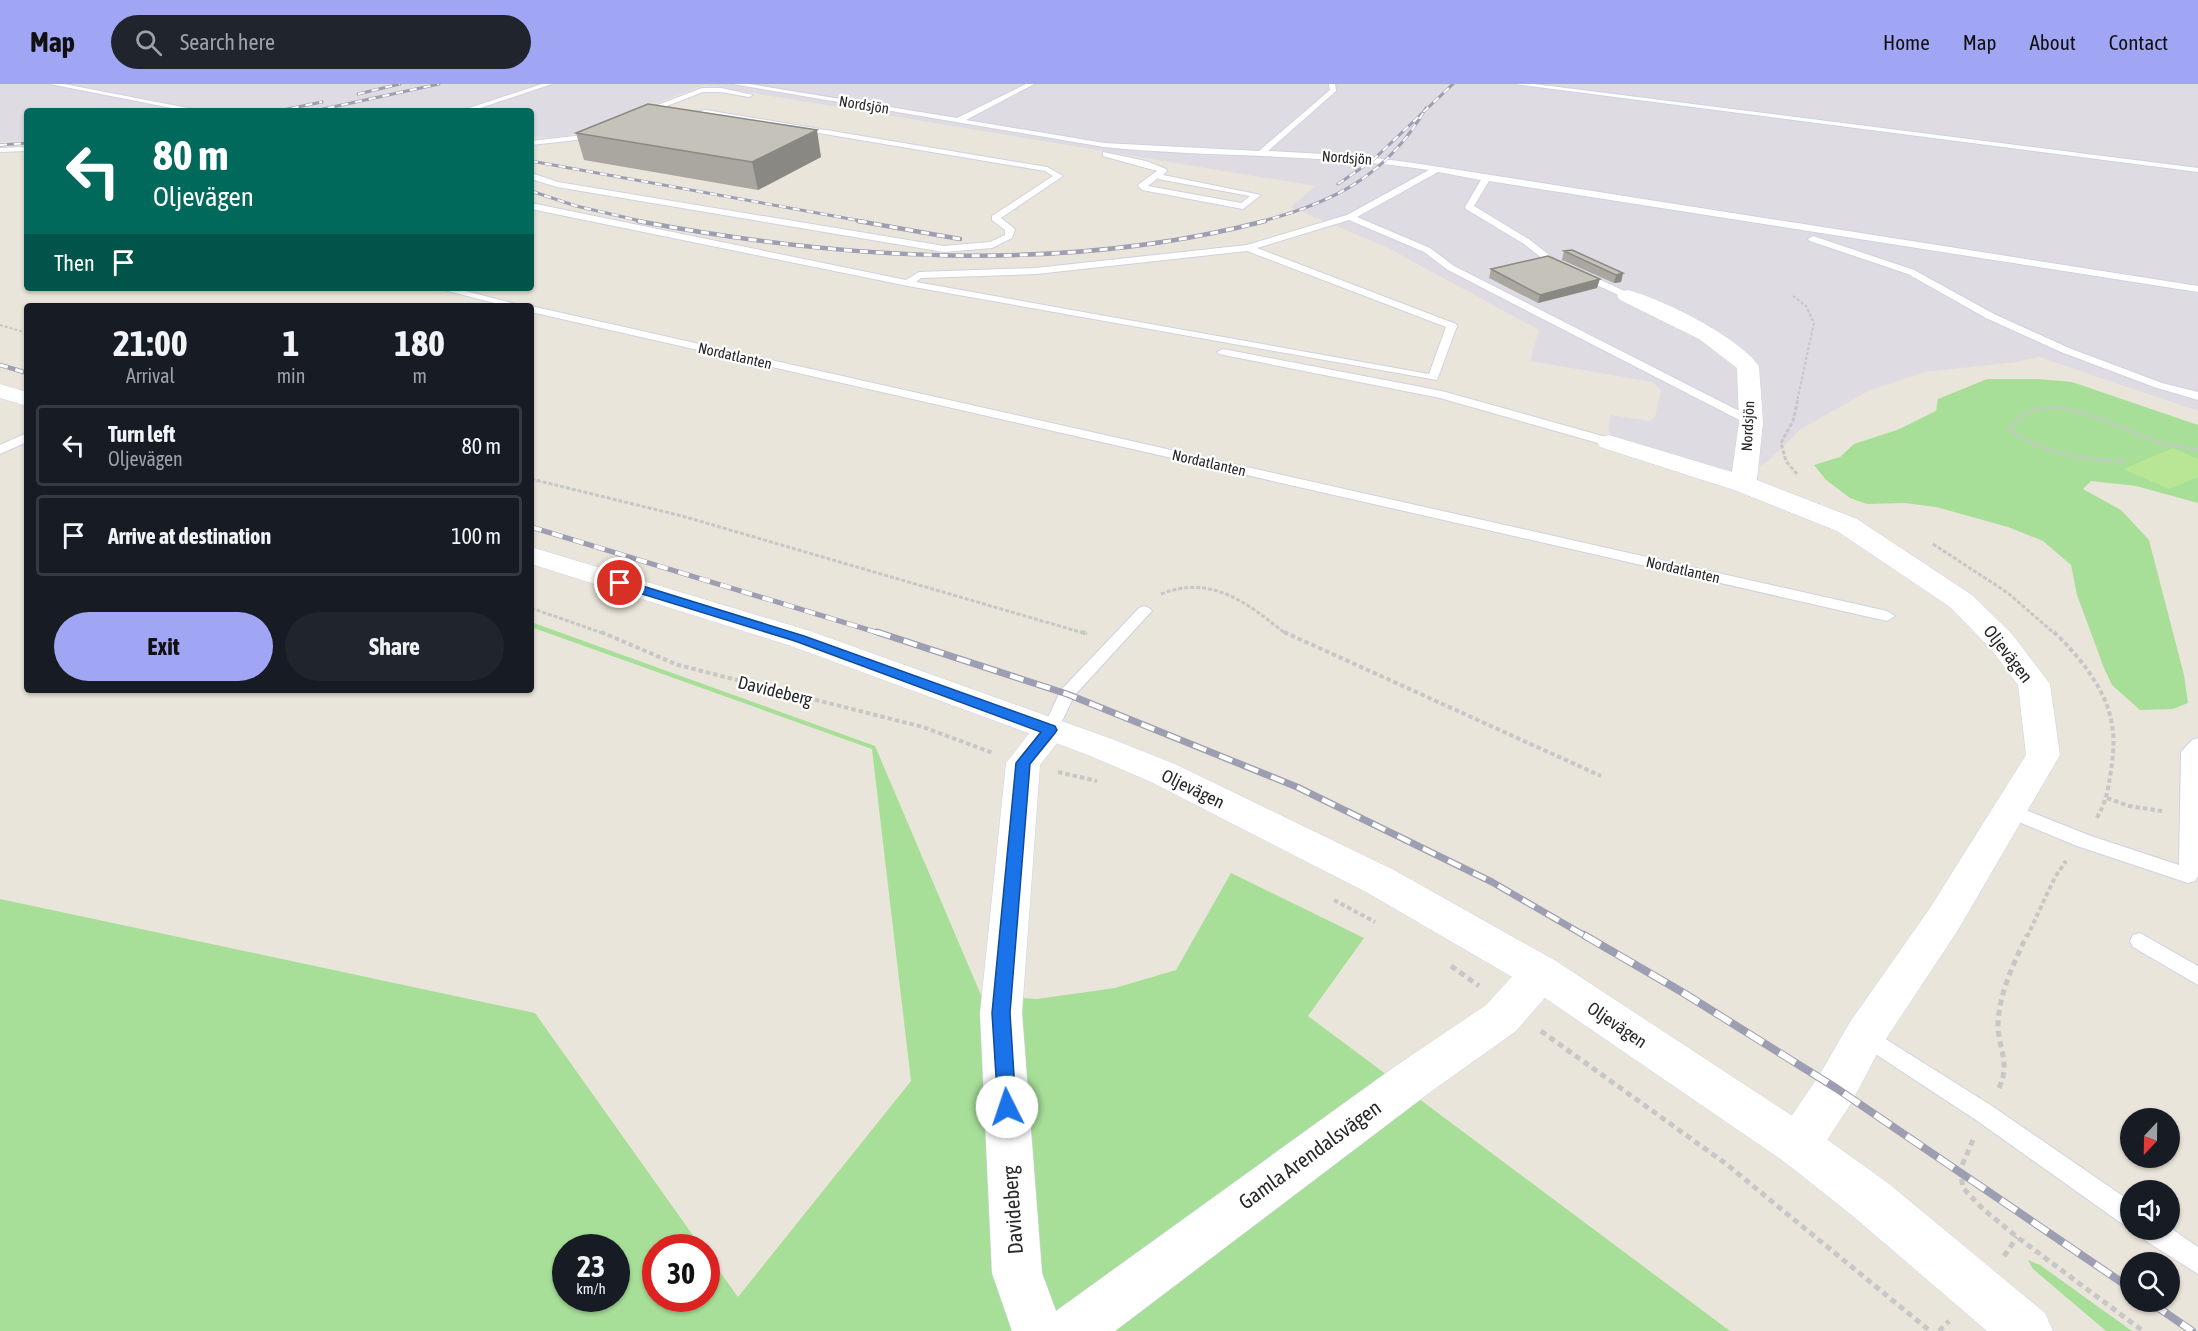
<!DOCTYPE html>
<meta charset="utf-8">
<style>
:root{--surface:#171b24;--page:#20242c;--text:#f1f3f6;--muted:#9ea1a6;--line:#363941;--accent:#a1a6f4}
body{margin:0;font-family:"Asap Condensed",sans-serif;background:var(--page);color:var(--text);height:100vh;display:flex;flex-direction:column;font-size:22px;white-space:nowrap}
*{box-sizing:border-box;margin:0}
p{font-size:20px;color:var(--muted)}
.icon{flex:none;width:33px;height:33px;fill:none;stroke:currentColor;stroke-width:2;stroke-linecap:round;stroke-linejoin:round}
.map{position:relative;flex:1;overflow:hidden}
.sheet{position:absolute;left:24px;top:219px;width:510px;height:390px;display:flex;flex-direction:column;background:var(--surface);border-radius:6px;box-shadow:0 2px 4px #0004}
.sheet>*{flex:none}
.banner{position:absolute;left:24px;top:24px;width:510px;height:183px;border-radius:6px;box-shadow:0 2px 4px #0004;background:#00695c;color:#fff;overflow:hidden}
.needle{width:39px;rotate:202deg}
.buttons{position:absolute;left:2120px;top:1024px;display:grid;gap:12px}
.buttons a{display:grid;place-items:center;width:60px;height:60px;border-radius:50%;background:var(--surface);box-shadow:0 2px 4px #0004;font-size:30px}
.speed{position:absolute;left:552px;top:1150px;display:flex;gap:12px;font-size:30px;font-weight:700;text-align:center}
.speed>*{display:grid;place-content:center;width:78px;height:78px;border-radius:50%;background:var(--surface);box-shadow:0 2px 4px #0004;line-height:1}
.speed small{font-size:15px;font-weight:400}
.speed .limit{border:9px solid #d22;background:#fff;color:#111}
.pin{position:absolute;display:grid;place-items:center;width:51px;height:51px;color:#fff;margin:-26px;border:3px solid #fff;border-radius:50%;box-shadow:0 2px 6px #0007}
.me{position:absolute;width:66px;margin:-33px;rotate:356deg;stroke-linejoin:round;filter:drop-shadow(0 0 4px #0008)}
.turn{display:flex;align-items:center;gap:21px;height:126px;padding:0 30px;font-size:27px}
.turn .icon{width:78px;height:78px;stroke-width:2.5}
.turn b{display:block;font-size:42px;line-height:51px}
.then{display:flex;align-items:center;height:57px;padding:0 30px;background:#0003;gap:12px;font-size:22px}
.eta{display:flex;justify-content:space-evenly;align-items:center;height:102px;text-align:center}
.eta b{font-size:36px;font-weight:700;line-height:42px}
.primary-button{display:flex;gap:12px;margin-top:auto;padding:12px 30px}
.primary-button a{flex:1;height:69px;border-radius:36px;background:var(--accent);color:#111;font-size:24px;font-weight:700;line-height:69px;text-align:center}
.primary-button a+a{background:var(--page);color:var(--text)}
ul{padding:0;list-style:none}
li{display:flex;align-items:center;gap:18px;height:81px;margin:0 12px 9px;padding:0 18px;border:3px solid var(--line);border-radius:6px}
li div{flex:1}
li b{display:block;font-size:22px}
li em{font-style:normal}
header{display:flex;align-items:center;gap:36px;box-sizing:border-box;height:84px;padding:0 30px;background:var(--accent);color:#111}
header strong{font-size:28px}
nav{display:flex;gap:33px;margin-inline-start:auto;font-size:21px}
.search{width:420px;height:54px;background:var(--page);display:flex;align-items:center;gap:15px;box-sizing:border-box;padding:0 21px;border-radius:33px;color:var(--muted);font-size:22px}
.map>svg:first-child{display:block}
.industrial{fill:#dedbe3}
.green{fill:#a7df98;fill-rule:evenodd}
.pitch{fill:#b9e694}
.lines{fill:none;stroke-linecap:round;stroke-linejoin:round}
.lane-casing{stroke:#d0d1e1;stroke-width:2}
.street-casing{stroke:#d0d1e1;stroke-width:1}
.secondary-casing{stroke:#d0d1e1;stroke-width:1}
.path-far3{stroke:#c7c7c7;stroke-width:2;stroke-dasharray:3 2;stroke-linecap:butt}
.path-far2{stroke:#c7c7c7;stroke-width:3;stroke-dasharray:4 2;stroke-linecap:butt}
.path-far1{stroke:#c7c7c7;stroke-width:4;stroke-dasharray:4.5 3;stroke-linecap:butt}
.path{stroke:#c7c7c7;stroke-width:5;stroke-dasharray:6 4.5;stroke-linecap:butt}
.lane{fill:#fff;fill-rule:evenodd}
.street{fill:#fff;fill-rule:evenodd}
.secondary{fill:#fff;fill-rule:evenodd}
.rail-far4-casing{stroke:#9d9eb2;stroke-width:3}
.rail-far3-casing{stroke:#9d9eb2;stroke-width:4.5}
.rail-far2-casing{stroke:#9d9eb2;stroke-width:5}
.rail-far1-casing{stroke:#9d9eb2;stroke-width:7}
.rail-casing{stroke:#9d9eb2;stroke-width:8}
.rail-far4{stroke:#fff;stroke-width:2;stroke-dasharray:7;stroke-linecap:butt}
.rail-far3{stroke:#fff;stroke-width:3;stroke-dasharray:8;stroke-linecap:butt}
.rail-far2{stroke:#fff;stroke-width:4;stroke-dasharray:11;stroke-linecap:butt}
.rail-far1{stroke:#fff;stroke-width:4.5;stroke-dasharray:14;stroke-linecap:butt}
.rail{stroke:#fff;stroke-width:6;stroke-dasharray:19;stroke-linecap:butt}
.wall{fill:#a9a7a0}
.shaded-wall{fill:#8a8882}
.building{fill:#c5c2ba;stroke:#8a8882;stroke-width:1.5}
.route{fill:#1a73e8;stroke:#114b97;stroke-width:1.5}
.labels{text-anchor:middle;stroke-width:4.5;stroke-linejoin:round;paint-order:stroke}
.far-street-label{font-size:15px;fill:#282828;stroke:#fff}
.street-label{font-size:18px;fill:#282828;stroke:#fff}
.near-street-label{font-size:21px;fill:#282828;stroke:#fff}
</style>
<header>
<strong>Map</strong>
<div class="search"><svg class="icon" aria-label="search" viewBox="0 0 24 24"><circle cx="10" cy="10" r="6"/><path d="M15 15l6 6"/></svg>Search here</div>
<nav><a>Home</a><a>Map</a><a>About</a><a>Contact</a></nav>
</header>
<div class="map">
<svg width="2198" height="1247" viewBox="0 0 2198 1247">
<rect width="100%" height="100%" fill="#eae5da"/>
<path class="industrial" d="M0,0H2198V327L2039,273L2016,278L1925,288L1868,307L1801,345L1767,378L1744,391L1622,369L1608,346L1611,331L1650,337L1655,333L1661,306L1653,298L1530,277L1539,246L1386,163L1291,123L1315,102L705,1L566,52L531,54V27H27V56L0,58Z"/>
<g class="green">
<path d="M1987,295H2038L2072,298L2198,341V419L2136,402L2091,397L2083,405L2121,426L2149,456L2184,591L2188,619L2173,625L2140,626L2112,601L2104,584L2077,511L2071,481L2043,457L2008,443L1936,423L1905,419L1867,420L1850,414L1826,396L1814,381L1840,373L1854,360L1897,346L1936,327L1938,315Z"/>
<path d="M531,538L875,662L981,911L1037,915L1115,904L1176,886L1231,789L1364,854L1308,932L1730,1247H0V815L535,929L702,1164H656V1215H706L707,1170L738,1213L911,997L872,665L531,543ZM566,1164H616V1215H566Z"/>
<path d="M2028,1176L2040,1181L2132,1247H2106L2033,1185Z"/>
</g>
<path class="pitch" d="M2173,364L2198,375V393L2169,405L2123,385Z"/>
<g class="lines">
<defs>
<g id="lane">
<path d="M50,0H64L203,27H187Z"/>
<path d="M542,0H552L471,27H460Z"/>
<path d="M733,0H749L957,34L1026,0H1034L966,36L1104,59L1259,67L1330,6L1329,0H1335L1336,7L1268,67L1359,72L1414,79L2198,202V208L1489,97L1474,122L1530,156L1553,174L1631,210V214L1627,215L1547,178L1524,160L1466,125L1465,123L1481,96L1438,88L1357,133L1430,164L1454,182L1755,335V341L1751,342L1448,186L1424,168L1349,136L1257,164L1456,240L1457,242L1437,296L908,202L531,125V119L906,196L919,188L1036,184L1247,161L1347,131L1429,86C1321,69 1212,74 1104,63ZM1247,167L1446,243L1429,290L916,198L921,194L1036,190Z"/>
<path d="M1514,0H1534L2198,84V88Z"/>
<path d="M702,4H721L753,11L749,13L721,8H703L641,32L634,30Z"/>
<path d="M706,26L1047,83L1063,92L1001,134L1015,145L1012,154L992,164L944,168L557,103L531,95V89L558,98L944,162L990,158L1005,151V146L992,136V132L1053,92L1045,87L706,30L682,33L678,31Z"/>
<path d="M598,45L602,47L601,49L576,56L531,61V57L575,52Z"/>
<path d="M27,63V67L0,68V64Z"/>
<path d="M1103,68L1146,77L1166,85L1167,87L1163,91L1261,111L1243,125L1142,106L1138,102L1139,100L1157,87L1103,72ZM1158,94V95L1250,112L1241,119L1148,102Z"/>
<path d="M1813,152L1914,186L1994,230L2069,264L2162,299L2198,308V316L2154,303L2061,268L1986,234L1908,190L1810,157L1808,155Z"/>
<path d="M436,204H454L524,222H506Z"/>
<path d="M531,222L1887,527L1895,532L1887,537L531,228Z"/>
<path d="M1223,265L1442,307L1613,355L1615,358L1609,362L1605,361L1440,314L1219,270L1217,268Z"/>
<path d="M27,349V358L0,370V361Z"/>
<path d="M1144,522L1149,524L1152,527L1149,530L1074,612L1056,650H1044L1042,646L1061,606L1139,524Z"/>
<path d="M2198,654V792L2195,797L2188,799L2077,762L2004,732L2001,727L2004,722L2010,720L2016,722L2091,752L2179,781L2181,668L2192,656Z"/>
<path d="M2140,849L2198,882V901L2133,863L2130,857L2133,851Z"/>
<path d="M1865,942L1992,1022L2130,1117V1143L2121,1139L1976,1036L1857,958L1854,951L1857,944Z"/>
<path d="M2169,1143L2198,1163V1190L2143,1155L2140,1146H2169Z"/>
</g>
<g id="street">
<path d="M1627,206C1661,214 1739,253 1759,282L1763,338L1757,396L1857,435L1972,511L2012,550L2050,600L2060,671L1958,846L1880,964L1852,1018L1814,1076L1798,1083L1782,1076L1775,1061L1782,1046L1820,990L1850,938L1930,824L2026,671L2018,601L1990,564L1950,523L1837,447L1734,406L1600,363L1597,358L1600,353L1609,351L1732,388L1739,338L1737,284L1699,255L1620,216L1617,212L1620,208Z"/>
<path d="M1050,634L1062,638L1067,646L1040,681L1022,929L1042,1189L1056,1227L1397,981L1486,921L1526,877L1541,872L1556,877L1562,889L1556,901L1516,947L1429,1009L1115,1247H1012L992,1189L980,929L1006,679L1038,638Z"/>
</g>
<g id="secondary">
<path d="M0,300L27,308V322L0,314Z"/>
<path d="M531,463L810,547L1112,655L1175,680L1394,786L1556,877L1814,1046L1888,1099L2045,1229L2053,1247H1987L1854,1133L1782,1076L1526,901L1366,808L1151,698L1088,671L788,561L531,480Z"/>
</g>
</defs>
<use href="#lane" class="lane-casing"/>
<use href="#street" class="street-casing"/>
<use href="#secondary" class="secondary-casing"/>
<g class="path-far3">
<path d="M1793,212L1806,222L1814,239L1797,317"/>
<path d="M0,241L27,249"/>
</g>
<g class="path-far2">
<path d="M2124,378C2083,375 2044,370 2009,345C2014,340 2019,333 2026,329C2060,310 2120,345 2153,356C2168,361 2183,363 2198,366"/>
<path d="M1797,390L1786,377L1781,359L1793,337L1798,315"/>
<path d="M531,395L682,432L1087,550"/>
<path d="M1933,460L2008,509L2055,550"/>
<path d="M1161,510C1212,490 1247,519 1286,550"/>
<path d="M531,524L605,550"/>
</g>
<g class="path-far1">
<path d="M601,548L678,581L923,643L993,669"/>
<path d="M1081,548L1088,550"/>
<path d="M1284,548L1601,692"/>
<path d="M2054,548C2079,572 2107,606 2112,641C2115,656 2113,672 2111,687C2108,706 2106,719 2096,735"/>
<path d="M1058,688L1097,697"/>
<path d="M2107,714L2129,722L2162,727"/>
<path d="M1334,816L1375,838"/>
<path d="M2027,853L2055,793L2066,777"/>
</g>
<g class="path">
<path d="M1451,882L1479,902"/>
<path d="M1541,947L1725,1079L1930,1247"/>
<path d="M1999,1004C2011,978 1998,965 1998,940C1999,909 2014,879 2027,851"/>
<path d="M1973,1056L1960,1086L1963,1104L1982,1124L2017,1153L2143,1247"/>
<path d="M2004,1172L2017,1153"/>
<path d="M1939,1247L1949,1237"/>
</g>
<use href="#lane" class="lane"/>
<use href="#street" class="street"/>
<use href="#secondary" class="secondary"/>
<defs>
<g id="rail-far4">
<path d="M358,10L400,0"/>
<path d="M278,27L322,18"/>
<path d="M314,27L439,0"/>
<path d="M0,61L27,59"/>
<path d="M531,77L867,138"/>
<path d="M1338,100L1373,76L1453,0"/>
<path d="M531,107L576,122L645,138"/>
<path d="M1259,138C1333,119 1387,92 1426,24"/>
</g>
<g id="rail-far3">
<path d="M638,137C843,176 1061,190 1265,137"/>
<path d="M858,137L960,155"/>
<path d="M0,281L27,289"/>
</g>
<path id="rail-far2" d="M531,443L882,550"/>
<path id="rail-far1" d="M877,548L1067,610L1297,703L1492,798L1587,853"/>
<g id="rail">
<path d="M1584,851L1682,908L1836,1004L2130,1204"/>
<path d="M2150,1218L2192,1247"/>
</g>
</defs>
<use href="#rail-far4" class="rail-far4-casing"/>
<use href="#rail-far3" class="rail-far3-casing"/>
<use href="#rail-far2" class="rail-far2-casing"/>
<use href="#rail-far1" class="rail-far1-casing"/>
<use href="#rail" class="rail-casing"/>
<use href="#rail-far4" class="rail-far4"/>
<use href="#rail-far3" class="rail-far3"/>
<use href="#rail-far2" class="rail-far2"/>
<use href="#rail-far1" class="rail-far1"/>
<use href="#rail" class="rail"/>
</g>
<g class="wall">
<path d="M576,49L821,73L758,106L584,76Z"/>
<path d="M1564,167L1623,189L1621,198L1614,199L1562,176Z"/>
<path d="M1491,185L1597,204L1538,219L1489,194Z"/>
</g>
<g class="shaded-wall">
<path d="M817,46L821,73L758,106L752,78Z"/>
<path d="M1623,189L1621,198L1614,199L1616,191Z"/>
<path d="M1600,195L1597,204L1538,219L1540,211Z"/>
</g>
<g class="building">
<path d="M648,20L817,46L752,78L576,49Z"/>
<path d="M1572,166L1623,189L1616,191L1564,167Z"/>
<path d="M1548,172L1600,195L1540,211L1491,185Z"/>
</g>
<path class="route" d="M620,495L804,552L1055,642L1057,646L1055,649L1030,680L1010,929L1016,1023L1014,1030L1007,1032L1000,1030L998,1023L992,929L1016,679L1041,648L795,557L616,502V496Z"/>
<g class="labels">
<g class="far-street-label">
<text transform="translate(864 21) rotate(9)" y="5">Nordsjön</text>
<text transform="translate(1347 74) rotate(4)" y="5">Nordsjön</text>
<text transform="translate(735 272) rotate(13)" y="5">Nordatlanten</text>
<text transform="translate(1748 342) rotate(-87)" y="5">Nordsjön</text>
<text transform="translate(1209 379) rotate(13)" y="5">Nordatlanten</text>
<text transform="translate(1683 486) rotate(13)" y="5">Nordatlanten</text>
</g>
<g class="street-label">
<text transform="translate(2008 570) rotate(52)" y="6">Oljevägen</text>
<text transform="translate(775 607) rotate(14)" y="6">Davideberg</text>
<text transform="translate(1193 705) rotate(26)" y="6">Oljevägen</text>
<text transform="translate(1617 941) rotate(34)" y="6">Oljevägen</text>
</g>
<g class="near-street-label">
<text transform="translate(1310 1071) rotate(-36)" y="7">Gamla Arendalsvägen</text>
<text transform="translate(1013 1126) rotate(-94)" y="7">Davideberg</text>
</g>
</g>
</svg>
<div class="buttons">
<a><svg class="needle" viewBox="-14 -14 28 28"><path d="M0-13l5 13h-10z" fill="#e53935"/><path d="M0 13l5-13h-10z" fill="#9ea1a6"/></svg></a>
<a><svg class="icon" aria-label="sound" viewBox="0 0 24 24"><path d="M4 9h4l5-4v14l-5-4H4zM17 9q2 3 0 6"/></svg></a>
<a><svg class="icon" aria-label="search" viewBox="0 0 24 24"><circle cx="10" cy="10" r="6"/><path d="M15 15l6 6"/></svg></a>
</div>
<div class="speed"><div>23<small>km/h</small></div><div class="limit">30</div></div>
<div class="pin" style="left:620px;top:499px;background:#d93025"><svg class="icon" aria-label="arrive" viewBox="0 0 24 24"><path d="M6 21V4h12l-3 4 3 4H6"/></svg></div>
<svg class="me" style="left:1007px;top:1023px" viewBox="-20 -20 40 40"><circle r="19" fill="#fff"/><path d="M0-13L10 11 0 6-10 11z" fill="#1a73e8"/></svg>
<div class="banner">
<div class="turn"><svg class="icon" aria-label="left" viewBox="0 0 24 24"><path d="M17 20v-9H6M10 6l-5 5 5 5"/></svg><div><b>80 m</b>Oljevägen</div></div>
<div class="then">Then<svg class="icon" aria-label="arrive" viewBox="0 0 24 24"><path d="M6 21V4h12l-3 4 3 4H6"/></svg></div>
</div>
<section class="sheet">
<div class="eta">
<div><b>21:00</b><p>Arrival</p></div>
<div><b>1</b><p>min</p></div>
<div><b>180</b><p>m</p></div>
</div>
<ul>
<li><svg class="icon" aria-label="left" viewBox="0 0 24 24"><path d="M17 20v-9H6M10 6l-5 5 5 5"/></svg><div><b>Turn left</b><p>Oljevägen</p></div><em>80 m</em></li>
<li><svg class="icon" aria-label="arrive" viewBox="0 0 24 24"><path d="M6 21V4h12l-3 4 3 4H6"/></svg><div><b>Arrive at destination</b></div><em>100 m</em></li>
</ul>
<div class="primary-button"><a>Exit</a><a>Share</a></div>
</section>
</div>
